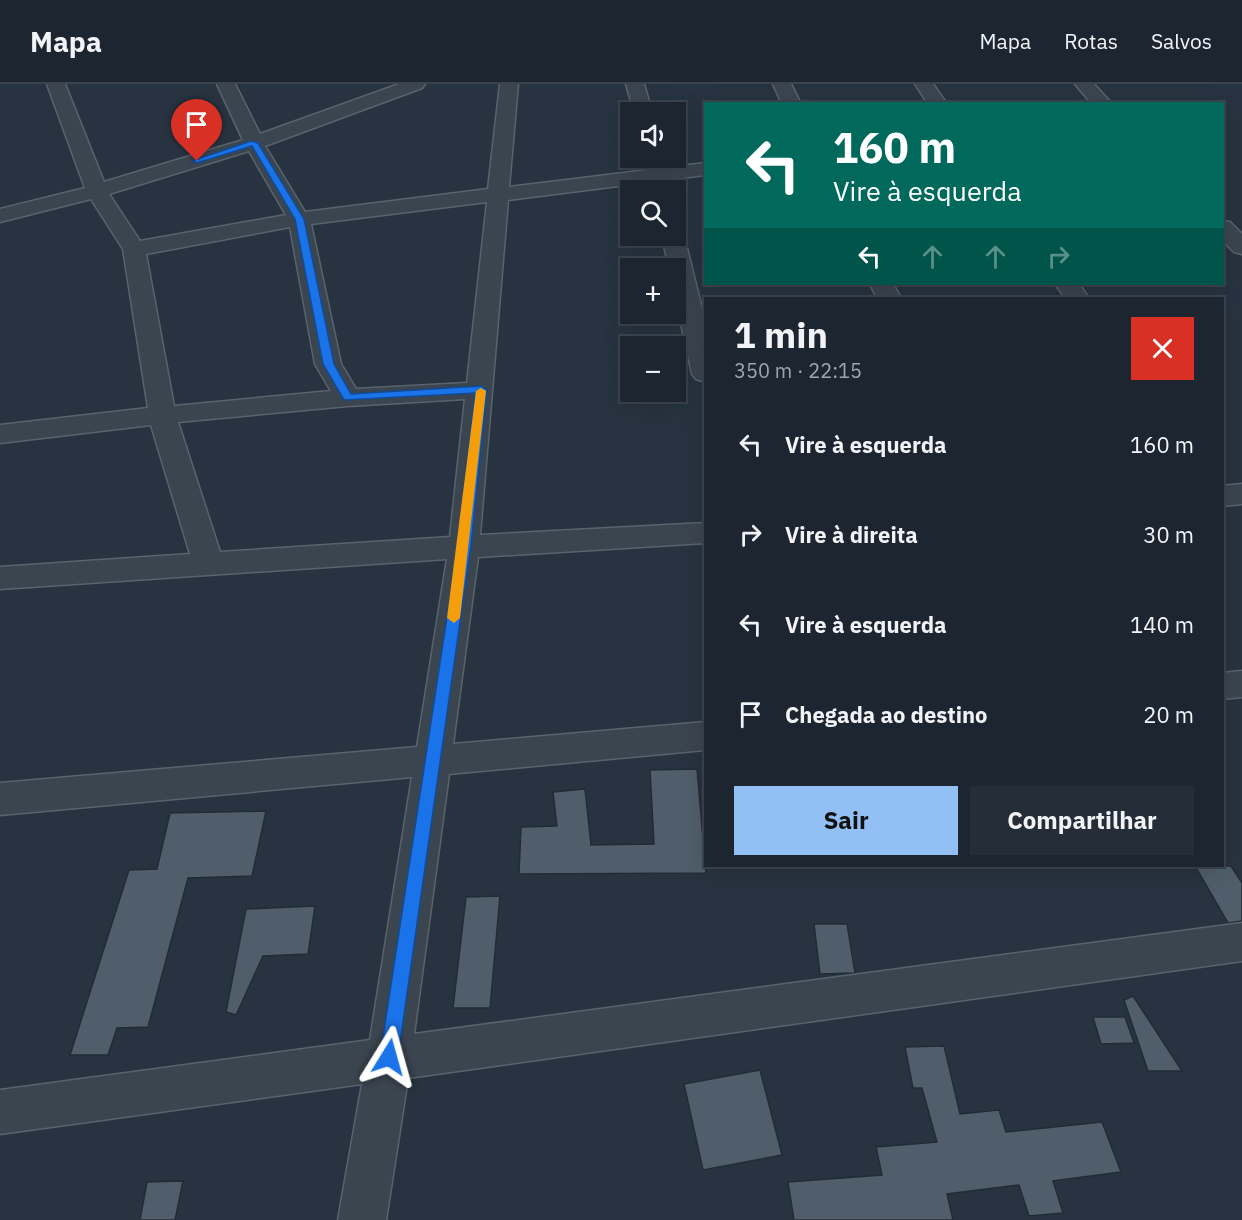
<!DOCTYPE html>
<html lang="pt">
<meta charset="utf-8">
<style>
:root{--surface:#1d2630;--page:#252e38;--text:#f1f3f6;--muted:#a0a5ab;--line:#3b434c;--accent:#92bff4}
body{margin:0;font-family:"IBM Plex Sans",sans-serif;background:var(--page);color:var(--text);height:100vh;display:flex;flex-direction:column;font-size:22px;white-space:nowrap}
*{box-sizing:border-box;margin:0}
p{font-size:20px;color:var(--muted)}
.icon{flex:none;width:33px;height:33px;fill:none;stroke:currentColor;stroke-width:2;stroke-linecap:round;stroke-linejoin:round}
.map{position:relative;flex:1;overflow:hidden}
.panel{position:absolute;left:704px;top:213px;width:520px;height:570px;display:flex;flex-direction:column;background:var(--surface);border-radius:0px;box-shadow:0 6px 24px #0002,0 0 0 2px var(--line)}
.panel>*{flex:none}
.hud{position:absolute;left:704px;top:18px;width:520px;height:183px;border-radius:0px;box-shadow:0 6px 24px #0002,0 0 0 2px var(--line);background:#00695c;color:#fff;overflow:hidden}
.tools{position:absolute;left:620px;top:18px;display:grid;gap:12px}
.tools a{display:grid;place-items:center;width:66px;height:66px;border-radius:0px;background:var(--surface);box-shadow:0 6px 24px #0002,0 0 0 2px var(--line);font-size:30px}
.pin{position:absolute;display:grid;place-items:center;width:51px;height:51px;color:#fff;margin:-62px -26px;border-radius:50% 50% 50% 0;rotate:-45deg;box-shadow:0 0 6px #0007}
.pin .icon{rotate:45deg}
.me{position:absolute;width:66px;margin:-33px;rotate:8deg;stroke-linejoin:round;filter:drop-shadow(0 0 4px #0008)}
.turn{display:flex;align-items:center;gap:21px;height:126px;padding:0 30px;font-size:27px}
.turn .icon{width:78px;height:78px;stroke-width:2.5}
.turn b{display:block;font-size:42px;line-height:51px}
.lanes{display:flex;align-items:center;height:57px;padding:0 30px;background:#0003;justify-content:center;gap:30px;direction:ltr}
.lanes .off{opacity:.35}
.round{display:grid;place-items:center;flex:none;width:63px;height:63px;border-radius:0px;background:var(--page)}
.headline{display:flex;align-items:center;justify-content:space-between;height:102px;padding:0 30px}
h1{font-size:36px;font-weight:700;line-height:45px}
.cta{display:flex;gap:12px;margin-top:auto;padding:12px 30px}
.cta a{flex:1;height:69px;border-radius:0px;background:var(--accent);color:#111;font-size:24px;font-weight:700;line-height:69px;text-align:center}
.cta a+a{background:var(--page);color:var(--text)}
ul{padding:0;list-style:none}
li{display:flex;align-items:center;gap:18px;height:90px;padding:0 30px}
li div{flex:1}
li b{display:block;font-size:22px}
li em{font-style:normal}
header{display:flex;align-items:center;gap:36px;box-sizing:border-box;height:84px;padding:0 30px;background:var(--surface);border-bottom:2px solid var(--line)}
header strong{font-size:28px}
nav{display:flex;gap:33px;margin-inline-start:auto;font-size:21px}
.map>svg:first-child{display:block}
.building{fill:#505e6b;stroke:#222c37;stroke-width:1.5}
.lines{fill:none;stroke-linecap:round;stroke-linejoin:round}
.street-casing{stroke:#59636d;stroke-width:3}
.street{fill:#3b4550;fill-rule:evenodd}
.route{fill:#1a73e8;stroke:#114b97;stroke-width:1.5}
.slow{fill:#f59e0b}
</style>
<header>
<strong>Mapa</strong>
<nav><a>Mapa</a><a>Rotas</a><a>Salvos</a></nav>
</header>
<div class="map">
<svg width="1242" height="1136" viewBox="0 0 1242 1136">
<rect width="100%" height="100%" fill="#273340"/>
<g class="building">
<path d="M697,685L706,789L519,790L521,743L557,742L553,708L585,705L591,761L654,760L650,686Z"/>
<path d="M266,727L252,792L188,794L148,943L117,944L108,971H70L129,786L157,785L170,729Z"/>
<path d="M1195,782H1231L1242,799V837L1228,839Z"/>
<path d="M500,812L490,924H453L466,813Z"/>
<path d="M315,822L308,870L263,872L236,931L226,928L246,825Z"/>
<path d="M814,840H847L855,889L820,890Z"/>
<path d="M1133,912L1182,987H1148L1124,916Z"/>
<path d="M1093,933H1125L1134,959L1101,960Z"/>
<path d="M944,962L960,1030L999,1026L1006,1048L1102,1038L1121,1088L1053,1097L1063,1129L1029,1132L1019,1101L947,1110L953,1136H794L788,1098L882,1091L876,1063L937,1058L922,1004H913L905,963Z"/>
<path d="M760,986L782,1071L703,1086L684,1000Z"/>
<path d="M183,1097L175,1136H140L147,1098Z"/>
</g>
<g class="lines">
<defs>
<g id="street">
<path d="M47,0H65L104,98L243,56L217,0H235L260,50L399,0H425L422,4L265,62L305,128L488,105L500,0H518L509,103L705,79V91L508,116L480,451L705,439V459L478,473L453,660L705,638V666L449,690L414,950L1242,839V877L408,994L386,1136H338L362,1000L0,1050V1006L370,956L412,693L0,731V699L417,663L447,475L0,505V483L190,470L151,341L0,359V341L148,324L123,165L91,115L0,138V125L85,104ZM249,67L286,131L140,157L109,110ZM487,118L467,299L356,305L341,280L311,140ZM290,143L315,280L331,307L174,322L146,170ZM465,315L450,453L220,468L178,338L348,322Z"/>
<path d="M626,0H644L652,28H634Z"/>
<path d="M773,0H791L801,20H782Z"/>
<path d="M915,0H933L947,20H928Z"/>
<path d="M1075,0H1094L1112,20H1092Z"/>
<path d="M1222,137L1230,138L1242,150V170L1234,168L1222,156Z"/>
<path d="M675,146L684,152L705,237V298L696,295L692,290L675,212V184H669L662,152H675Z"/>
<path d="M870,200H893L901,214H877Z"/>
<path d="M1055,200H1079L1089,214H1065Z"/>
<path d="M1242,400V420L1222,422V402Z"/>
<path d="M1242,587V613L1222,615V589Z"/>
</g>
</defs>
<use href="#street" class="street-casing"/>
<use href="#street" class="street"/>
</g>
<path class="route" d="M251,57L258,59L304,135L334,280L351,310L481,302L487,306L471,461L398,973L396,980L389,982L383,980L380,973L458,461L475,309L344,316L323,280L295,135L252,62L197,79L192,77Z"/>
<path class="slow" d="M481,304L486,307L460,534L454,539L447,534L476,307Z"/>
</svg>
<div class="tools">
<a><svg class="icon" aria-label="sound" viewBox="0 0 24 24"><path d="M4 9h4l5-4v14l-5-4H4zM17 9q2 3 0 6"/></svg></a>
<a><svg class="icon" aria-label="search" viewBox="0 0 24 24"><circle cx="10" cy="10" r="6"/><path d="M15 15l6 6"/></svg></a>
<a>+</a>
<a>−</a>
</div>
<div class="pin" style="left:197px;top:77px;background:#d93025"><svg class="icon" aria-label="arrive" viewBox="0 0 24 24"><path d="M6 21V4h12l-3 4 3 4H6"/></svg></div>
<svg class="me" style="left:389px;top:973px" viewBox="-20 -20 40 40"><path d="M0-17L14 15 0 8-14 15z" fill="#1a73e8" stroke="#fff" stroke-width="4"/></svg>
<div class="hud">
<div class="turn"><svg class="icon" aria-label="left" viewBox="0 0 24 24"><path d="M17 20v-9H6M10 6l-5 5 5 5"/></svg><div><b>160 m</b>Vire à esquerda</div></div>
<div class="lanes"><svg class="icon" aria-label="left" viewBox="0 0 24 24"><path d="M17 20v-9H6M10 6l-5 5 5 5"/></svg><svg class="icon off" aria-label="ahead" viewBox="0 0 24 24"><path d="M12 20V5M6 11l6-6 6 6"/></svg><svg class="icon off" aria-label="ahead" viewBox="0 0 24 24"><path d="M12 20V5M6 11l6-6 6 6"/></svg><svg class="icon off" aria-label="right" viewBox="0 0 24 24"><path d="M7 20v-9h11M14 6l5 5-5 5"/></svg></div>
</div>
<section class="panel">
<div class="headline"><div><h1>1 min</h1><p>350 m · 22:15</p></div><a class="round" style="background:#d93025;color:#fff"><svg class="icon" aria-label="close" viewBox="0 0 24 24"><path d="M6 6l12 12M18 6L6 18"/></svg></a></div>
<ul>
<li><svg class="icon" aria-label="left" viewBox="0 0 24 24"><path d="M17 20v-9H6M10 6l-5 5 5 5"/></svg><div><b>Vire à esquerda</b></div><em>160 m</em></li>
<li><svg class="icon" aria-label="right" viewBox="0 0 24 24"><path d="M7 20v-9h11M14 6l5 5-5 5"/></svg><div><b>Vire à direita</b></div><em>30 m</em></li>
<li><svg class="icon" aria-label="left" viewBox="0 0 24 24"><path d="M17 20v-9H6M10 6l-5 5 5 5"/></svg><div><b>Vire à esquerda</b></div><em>140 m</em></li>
<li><svg class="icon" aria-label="arrive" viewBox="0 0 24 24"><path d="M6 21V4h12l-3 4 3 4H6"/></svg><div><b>Chegada ao destino</b></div><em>20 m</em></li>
</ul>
<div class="cta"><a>Sair</a><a>Compartilhar</a></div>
</section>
</div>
